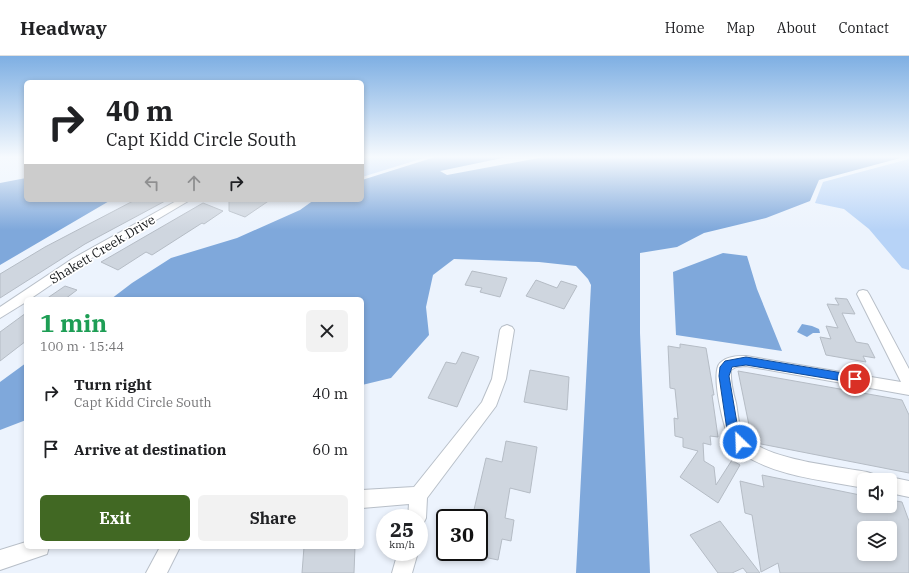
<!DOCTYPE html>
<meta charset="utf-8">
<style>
:root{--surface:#fff;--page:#f2f2f2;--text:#202124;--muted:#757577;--line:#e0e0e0;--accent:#416823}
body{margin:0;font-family:"IBM Plex Serif",serif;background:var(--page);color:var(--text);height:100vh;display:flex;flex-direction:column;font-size:15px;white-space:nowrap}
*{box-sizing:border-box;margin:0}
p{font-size:13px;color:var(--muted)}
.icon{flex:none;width:22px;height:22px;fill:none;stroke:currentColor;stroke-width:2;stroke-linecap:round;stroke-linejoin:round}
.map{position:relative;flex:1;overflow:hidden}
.sheet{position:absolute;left:24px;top:241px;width:340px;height:252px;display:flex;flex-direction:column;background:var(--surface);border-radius:6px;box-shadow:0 2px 6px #0003}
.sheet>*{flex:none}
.banner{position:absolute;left:24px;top:24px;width:340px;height:122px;border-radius:6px;box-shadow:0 2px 6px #0003;background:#fff;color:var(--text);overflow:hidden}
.tools{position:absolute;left:857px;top:417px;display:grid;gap:8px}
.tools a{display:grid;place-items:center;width:40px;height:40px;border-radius:6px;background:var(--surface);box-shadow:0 2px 6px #0003;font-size:20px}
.speed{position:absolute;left:376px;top:453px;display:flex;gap:8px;font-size:20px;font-weight:700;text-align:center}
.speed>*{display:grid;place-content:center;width:52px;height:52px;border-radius:50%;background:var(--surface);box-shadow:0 2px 6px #0003;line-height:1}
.speed small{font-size:10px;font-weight:400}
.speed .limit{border:2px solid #111;border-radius:6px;background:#fff;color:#111}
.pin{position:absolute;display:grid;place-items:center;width:34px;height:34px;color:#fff;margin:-17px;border:2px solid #fff;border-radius:50%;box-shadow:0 1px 4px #0007}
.me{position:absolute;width:44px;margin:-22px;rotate:336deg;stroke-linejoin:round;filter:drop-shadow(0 0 3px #0008)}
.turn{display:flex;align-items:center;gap:14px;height:84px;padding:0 16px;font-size:18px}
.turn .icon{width:52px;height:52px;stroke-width:2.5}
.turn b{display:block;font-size:28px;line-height:34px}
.lanes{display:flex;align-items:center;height:38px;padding:0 16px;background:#0003;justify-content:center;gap:20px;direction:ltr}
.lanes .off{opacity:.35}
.round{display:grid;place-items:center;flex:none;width:42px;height:42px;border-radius:6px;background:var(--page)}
.head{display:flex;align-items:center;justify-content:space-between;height:68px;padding:0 16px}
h1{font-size:24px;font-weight:700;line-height:30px;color:#1e9e55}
.button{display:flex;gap:8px;margin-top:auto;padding:8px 16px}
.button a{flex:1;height:46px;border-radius:6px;background:var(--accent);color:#fff;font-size:16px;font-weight:700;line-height:46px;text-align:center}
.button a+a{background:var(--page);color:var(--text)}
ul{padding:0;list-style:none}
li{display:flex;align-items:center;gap:12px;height:56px;padding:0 16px}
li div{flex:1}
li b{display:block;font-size:15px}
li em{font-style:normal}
header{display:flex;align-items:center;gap:24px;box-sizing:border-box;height:56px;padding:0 20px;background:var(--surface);border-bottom:1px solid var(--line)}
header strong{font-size:19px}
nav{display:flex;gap:22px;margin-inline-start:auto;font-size:14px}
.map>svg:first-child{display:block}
.green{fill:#b7d3f7}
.water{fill:#7fa8db}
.building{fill:#cfd6df;stroke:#b5bcc5;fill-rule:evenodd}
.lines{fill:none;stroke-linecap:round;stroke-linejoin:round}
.minor-casing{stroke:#b8bfc8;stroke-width:2}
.minor{fill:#fff;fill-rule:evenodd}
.route{fill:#1a73e8;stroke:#114b97}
.labels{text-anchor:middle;stroke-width:3.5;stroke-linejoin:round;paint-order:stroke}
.street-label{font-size:13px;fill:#1a1d20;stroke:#fff}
</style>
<header>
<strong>Headway</strong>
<nav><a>Home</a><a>Map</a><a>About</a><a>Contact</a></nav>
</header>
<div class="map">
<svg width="909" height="517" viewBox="0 0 909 517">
<rect width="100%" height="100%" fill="#ecf3fd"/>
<g class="green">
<path d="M362,101H427L362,121Z"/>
<path d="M909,103V214L902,212L869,173L844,153L815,147L823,126Z"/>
</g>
<g class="water">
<path d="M435,101H507L440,115L447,119L544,101H904L819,124L810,145L766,162L704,177L677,191L640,197V277L650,517H576L591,229L588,223L576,210L539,206L454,203L433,219L426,251L429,279L391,322L362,329V243H111L132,227L171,202L237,182L300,154L314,144H362V124Z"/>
<path d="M26,122V144H111L0,209V127Z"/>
<path d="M723,197L747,200L757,233L782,295L676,279L673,216Z"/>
<path d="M802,268L812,270L819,273L820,277H813L807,281L797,276Z"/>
<path d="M26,307V364L0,374V326Z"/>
</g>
<g class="building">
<path d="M135,144H167L85,188L0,242V218L45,191Z"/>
<path d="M229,144H270L245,161L229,155Z"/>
<path d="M203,147L223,155L204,168L202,167L152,199L146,196L118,214L101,206Z"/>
<path d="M472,215L507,222L500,241L480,236L482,232L465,229Z"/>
<path d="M536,224L557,232L561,225L577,230L564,253L526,240Z"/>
<path d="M65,230L77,234L65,243H46Z"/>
<path d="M835,242L847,243L855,258L842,257L856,286L868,288L875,302L863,300L866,306L826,299L820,281L831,283L826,270L838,272L827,248L839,249Z"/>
<path d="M26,257V285L0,305V276Z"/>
<path d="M680,288L706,292L714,339H712L718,381L710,380L711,389L703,387L704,405L714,411L716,429L732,404L740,409L718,447L680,421L698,395L683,391V382L675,380L674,362L678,363L675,333L670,332L668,290L680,292Z"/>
<path d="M462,296L479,301L457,351L428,342L446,306L456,308Z"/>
<path d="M530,314L569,321L567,354L524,346Z"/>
<path d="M738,315L902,344L909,359V417L756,387L755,383L754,385L752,384Z"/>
<path d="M506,385L537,391L530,437L510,432L505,462L514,464L511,485L502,483L498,504L479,500L486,460L473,458L486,402L502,406Z"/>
<path d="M762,419L860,439L864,450H890V444L902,446L909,465V517H780L778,507L761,516L752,459L745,457L740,425L764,431ZM864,472H890L891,502L864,498Z"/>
<path d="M720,465L760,517H747L743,512L732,517H718L690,479Z"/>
<path d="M304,491H355L354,517H302Z"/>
</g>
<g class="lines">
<defs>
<g id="minor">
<path d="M178,144H190L80,209L30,243H26V246L0,262V251L72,203Z"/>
<path d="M863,234L867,235L869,238L909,313V339L746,310L736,311L731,314C730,325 733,336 736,347C738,357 738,372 745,380C766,404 836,410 867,416L873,418L876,424H864V432C824,424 779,421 744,399C739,396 734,391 731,386C724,374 710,317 720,307C727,300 737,300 746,300L901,326L857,238L859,235Z"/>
<path d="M507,269L512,271L514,274L506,323L496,350L427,442L426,462L423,468L419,470V462H408L409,448L362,452V434L414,431L482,346L492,323L500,274L502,271Z"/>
<path d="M890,421L909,425V441L890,437V424H884Z"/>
<path d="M26,486V491H49L47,498L0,514V494Z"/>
<path d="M160,491H180L167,517H146Z"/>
<path d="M398,496H418L412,517H392Z"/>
</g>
</defs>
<use href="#minor" class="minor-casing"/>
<use href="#minor" class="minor"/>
</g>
<linearGradient id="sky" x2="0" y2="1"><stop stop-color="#7eafe3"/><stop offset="0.58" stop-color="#f6fafe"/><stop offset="1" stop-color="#f6fafe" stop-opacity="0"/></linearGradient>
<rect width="909" height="174" fill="url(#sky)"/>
<path class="route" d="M746,301L855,319L860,323L855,327L746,309L732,311L729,320L738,373L746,386L744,390L740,391L736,390L727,374L719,320L720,311L725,305Z"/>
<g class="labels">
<g class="street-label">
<text transform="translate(102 193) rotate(-31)" y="5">Shakett Creek Drive</text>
</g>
</g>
</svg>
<div class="tools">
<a><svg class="icon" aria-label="sound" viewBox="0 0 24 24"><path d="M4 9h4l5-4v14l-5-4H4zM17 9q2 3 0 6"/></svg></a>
<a><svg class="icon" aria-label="layers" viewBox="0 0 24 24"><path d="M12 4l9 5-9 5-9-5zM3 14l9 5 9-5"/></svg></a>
</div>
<div class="speed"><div>25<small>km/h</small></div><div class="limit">30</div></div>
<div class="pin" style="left:855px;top:323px;background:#d93025"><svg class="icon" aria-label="arrive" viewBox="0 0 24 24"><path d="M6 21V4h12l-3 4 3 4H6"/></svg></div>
<svg class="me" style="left:740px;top:386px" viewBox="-20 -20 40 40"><circle r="17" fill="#1a73e8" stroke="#fff" stroke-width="3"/><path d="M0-11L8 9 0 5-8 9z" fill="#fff"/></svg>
<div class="banner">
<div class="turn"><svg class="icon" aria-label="right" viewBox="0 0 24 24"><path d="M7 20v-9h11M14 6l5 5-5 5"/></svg><div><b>40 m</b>Capt Kidd Circle South</div></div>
<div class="lanes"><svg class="icon off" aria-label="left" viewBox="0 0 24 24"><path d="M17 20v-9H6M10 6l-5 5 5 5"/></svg><svg class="icon off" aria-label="ahead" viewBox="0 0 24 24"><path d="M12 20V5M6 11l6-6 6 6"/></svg><svg class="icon" aria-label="right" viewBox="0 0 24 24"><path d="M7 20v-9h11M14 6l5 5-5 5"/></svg></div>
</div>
<section class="sheet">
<div class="head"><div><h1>1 min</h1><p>100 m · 15:44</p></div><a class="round"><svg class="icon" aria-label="close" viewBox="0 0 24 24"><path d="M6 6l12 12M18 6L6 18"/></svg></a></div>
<ul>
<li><svg class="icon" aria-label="right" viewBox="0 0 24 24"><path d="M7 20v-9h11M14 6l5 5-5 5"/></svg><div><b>Turn right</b><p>Capt Kidd Circle South</p></div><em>40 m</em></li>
<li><svg class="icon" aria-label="arrive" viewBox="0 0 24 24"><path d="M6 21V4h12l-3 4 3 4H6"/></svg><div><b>Arrive at destination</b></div><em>60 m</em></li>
</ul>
<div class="button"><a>Exit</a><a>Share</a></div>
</section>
</div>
